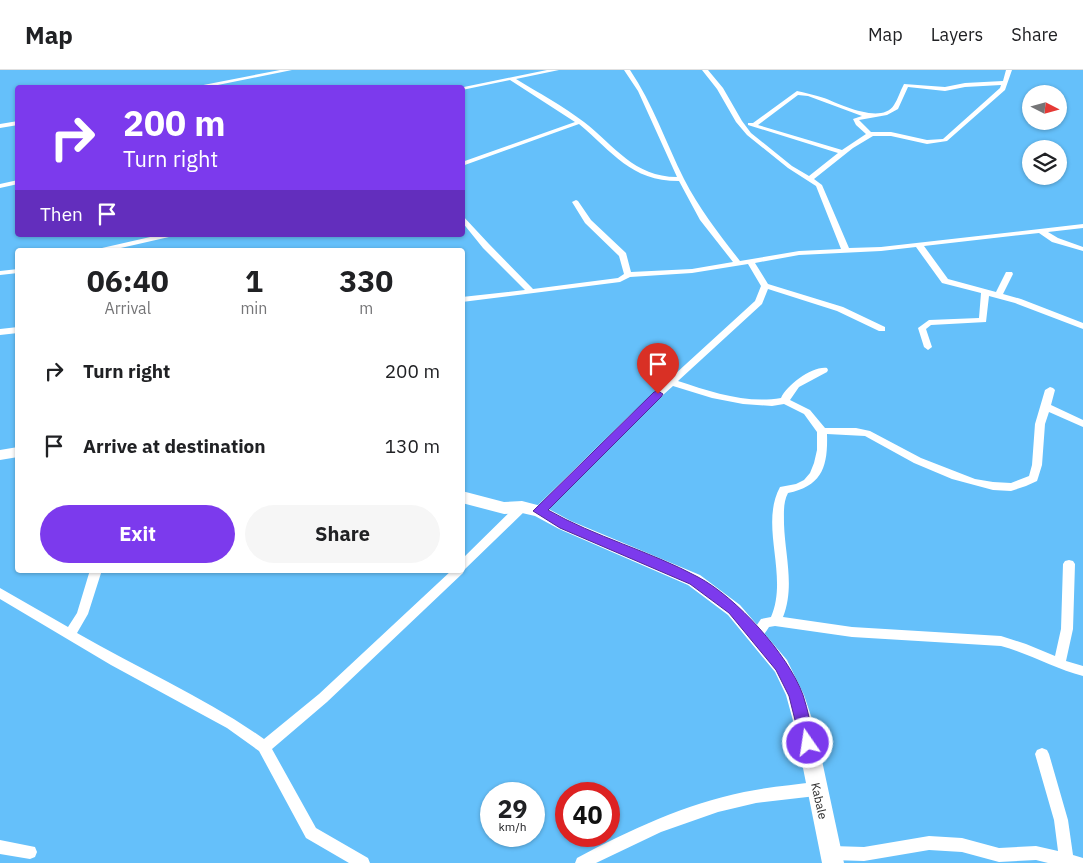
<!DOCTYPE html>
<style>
:root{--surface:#fff;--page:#f6f6f6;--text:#202124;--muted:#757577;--line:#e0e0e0;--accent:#7c3aed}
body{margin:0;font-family:"IBM Plex Sans",sans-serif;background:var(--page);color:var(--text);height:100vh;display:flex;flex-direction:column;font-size:19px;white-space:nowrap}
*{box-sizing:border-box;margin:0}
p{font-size:16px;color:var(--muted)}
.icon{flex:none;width:28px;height:28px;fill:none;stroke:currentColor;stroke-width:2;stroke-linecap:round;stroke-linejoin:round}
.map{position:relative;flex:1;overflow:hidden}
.side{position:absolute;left:15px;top:178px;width:450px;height:325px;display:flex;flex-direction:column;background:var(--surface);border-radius:5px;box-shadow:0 1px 4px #0004}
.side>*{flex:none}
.hud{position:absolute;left:15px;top:15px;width:450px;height:152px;border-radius:5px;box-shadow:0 1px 4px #0004;background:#7c3aed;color:#fff;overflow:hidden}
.needle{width:32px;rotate:96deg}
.tools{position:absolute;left:1022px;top:15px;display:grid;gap:10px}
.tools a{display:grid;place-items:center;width:45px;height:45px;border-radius:50%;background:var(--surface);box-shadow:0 1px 4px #0004;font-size:25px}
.speed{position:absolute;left:480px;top:712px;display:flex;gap:10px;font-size:25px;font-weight:700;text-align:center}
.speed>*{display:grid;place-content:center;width:65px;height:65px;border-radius:50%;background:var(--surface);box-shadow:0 1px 4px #0004;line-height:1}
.speed small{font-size:12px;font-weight:400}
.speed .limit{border:8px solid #d22;background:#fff;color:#111}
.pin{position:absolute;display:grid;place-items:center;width:42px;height:42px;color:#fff;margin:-51px -21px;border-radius:50% 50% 50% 0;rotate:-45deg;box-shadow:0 0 5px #0007}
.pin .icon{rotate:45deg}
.me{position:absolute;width:55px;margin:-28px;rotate:347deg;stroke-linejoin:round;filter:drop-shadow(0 0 4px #0008)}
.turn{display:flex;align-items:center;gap:18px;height:105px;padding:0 25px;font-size:22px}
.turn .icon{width:65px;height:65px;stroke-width:2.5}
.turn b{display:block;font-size:35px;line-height:42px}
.then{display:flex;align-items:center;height:48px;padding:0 25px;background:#0003;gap:10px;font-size:19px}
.eta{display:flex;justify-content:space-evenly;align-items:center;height:85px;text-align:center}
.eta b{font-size:30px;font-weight:700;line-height:35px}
.primary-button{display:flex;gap:10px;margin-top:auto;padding:10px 25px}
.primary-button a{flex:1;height:58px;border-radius:30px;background:var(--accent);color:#fff;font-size:20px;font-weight:700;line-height:58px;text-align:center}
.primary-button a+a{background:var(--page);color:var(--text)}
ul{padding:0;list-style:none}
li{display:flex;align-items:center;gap:15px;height:75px;padding:0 25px}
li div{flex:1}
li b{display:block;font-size:19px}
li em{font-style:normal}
header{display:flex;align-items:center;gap:30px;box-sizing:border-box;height:70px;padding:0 25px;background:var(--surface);border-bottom:1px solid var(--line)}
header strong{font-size:24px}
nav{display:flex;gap:28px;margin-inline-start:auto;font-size:18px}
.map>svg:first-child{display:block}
.water{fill:#65c0fa;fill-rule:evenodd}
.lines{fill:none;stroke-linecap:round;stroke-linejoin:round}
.street{fill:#fff;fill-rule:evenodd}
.secondary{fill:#fff;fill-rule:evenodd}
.route{fill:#7c3aed;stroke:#51269a}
.labels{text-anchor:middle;stroke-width:4.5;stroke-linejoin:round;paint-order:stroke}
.street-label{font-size:12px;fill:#2b2b2b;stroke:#fff}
</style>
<header>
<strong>Map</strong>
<nav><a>Map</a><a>Layers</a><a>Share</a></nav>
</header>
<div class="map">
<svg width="1083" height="793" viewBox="0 0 1083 793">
<rect width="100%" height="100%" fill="#eee9dc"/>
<path class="water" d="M0,0H1083V793H0ZM18,18H462V165H18ZM1031,24H1059V51H1031ZM1031,79H1059V106H1031ZM18,180H462V500H18ZM491,724H534V766H491ZM566,724H609V766H566Z"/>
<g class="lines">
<g class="street">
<path d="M280,0H292L203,18H188Z"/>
<path d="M547,0H559L516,9C539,23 563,36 584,52C615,76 634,107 677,107L638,21L624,0H630C653,34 666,73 684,109C700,140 719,164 740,191L799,181L841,179L816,116L788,98L747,65L736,52L717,19L702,0H708L723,18L742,51L751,63L792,96L809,106L838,83L748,55V53H753L797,21C806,23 815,25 824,28C840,34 881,55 894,35C898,29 900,21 904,14L945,17L965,13L1003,11L1006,0H1012L1005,20L947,71L927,74L891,66H873L853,78L814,109L822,115L849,178L881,177L1083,154V158L1048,162L1058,168L1083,177V181L1052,172L1039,163L924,176L948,209L996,222L1006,202H1012L1013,204L1003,224L1021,229L1083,253V259L1015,233L989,226L986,252L931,255L926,259L932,277L928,280L924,277L918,258L929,250L979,248L981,223L942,213L916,177L881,181L799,185L755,193L768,214L843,237L885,257V261H879L837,241L768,219L762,234L678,311C711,322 747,334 781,328C787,315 812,296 827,298L828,300L827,302L799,317L790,330L810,340L825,358H856L870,361L921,388L975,409L993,412L1011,413L1029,406L1032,395L1035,354L1045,320L1050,317L1053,318L1055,320L1051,335L1083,350V357L1049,342L1045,354L1042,395L1038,408L1037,411L1026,416L1011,421L993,420L952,409L914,393L865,366L827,364C828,397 822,416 788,423C783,432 784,443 784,454C785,485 795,517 783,547L852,557L1001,566L1026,574L1055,586L1061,559L1063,494L1065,491L1069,490L1073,491L1075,494L1073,559L1066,591L1083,596V606C1055,599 1030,584 1001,576L852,567L775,556L769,557C764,564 761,572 752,569L750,565L761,549L771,547C789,505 759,456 780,417L796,414L804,410L810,403L814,393L817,380V362L804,344L784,334L772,336L743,334L712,328L673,316L634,351L543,444H535L534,441L535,438L628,347L755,231L761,216L748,194L692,203L630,207L620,212L462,232V227L525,220L483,178L462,152V145L489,174L533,219L618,208L624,204L619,186L585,153L572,132L576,130L578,131L591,150L626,183L631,202L692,199L733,192L700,150L679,111C630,111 613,82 579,54L462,96V92L575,52L510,10L462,20V18H459ZM1001,15L1000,18L943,69L927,70L891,62H871L859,50L887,45L898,39L908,17L945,21L965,17ZM798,25L808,26L862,46L853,49L856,55L866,64L842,80L758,55Z"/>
<path d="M18,51V55L0,58V54Z"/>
<path d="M18,110V114L0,118V114Z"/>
<path d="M159,165H173L169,167L112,180H98L102,178Z"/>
<path d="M18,199V203L0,205V201Z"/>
<path d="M18,257V263L0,265V259Z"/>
<path d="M522,433L526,434L527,437L526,440L464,500L463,503L327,632L272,679L316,758L368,788L370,793H349L306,768L259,681L227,658L111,595L0,529V518L68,557L77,543L90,500H102L88,544L77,563C139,599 206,628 264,669L319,624L452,500H462V489L518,434Z"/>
<path d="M1042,678L1047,680L1049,684L1068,750L1073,785L1083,788V793H1048L1036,790L999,792L962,782L929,780L864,791L832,790L827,788L825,783L827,778L832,776L864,777L929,766L962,768L999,778L1036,776L1058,781L1054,750L1035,684L1037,680Z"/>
<path d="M816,712L821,714L823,719L821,724L816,726L756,733L718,742L661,762L596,793H575L577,788C630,760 685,734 744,722C768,717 792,715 816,712Z"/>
<path d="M0,770L35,777L37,782L35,787L30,789L0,784Z"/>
</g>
<g class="secondary">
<path d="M18,377V387L0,390V380Z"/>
<path d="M462,421L504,432L522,431L545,437L571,451L700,505L740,535L787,590L804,625L815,658L844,793H822L795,658L786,625L775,602L728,545L688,515L559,459L535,446L522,443L504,444L462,433Z"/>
</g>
</g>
<path class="route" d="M658,321L663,324L661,327L548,440C595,467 650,481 698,507C736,527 788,584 803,625C808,640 811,657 815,673L813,678L808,680L802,678L789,626L776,600L729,543L690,514L560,458L533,441L654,322Z"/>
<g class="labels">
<g class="street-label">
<text transform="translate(819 731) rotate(77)" y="4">Kabale</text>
</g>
</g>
</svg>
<div class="tools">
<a><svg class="needle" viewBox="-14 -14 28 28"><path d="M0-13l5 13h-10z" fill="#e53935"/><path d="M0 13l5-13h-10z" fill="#757577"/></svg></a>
<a><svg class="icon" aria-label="layers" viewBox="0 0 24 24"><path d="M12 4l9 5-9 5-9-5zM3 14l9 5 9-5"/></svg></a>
</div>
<div class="speed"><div>29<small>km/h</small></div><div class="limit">40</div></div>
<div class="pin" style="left:658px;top:324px;background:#d93025"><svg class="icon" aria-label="arrive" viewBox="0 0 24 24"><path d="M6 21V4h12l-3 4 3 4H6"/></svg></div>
<svg class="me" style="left:808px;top:673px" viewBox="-20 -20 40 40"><circle r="17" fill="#7c3aed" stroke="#fff" stroke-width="3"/><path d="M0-11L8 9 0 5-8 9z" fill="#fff"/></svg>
<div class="hud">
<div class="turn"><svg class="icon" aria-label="right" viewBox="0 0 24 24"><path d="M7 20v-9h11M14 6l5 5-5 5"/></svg><div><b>200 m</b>Turn right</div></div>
<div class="then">Then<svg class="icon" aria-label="arrive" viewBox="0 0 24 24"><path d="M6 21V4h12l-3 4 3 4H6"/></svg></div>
</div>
<section class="side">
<div class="eta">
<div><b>06:40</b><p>Arrival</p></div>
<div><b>1</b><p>min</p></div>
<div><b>330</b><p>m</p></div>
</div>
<ul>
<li><svg class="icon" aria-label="right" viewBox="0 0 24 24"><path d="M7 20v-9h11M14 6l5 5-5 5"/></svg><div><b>Turn right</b></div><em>200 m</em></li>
<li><svg class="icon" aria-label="arrive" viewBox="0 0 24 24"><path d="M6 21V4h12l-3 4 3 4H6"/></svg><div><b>Arrive at destination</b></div><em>130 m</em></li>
</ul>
<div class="primary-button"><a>Exit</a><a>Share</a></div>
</section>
</div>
